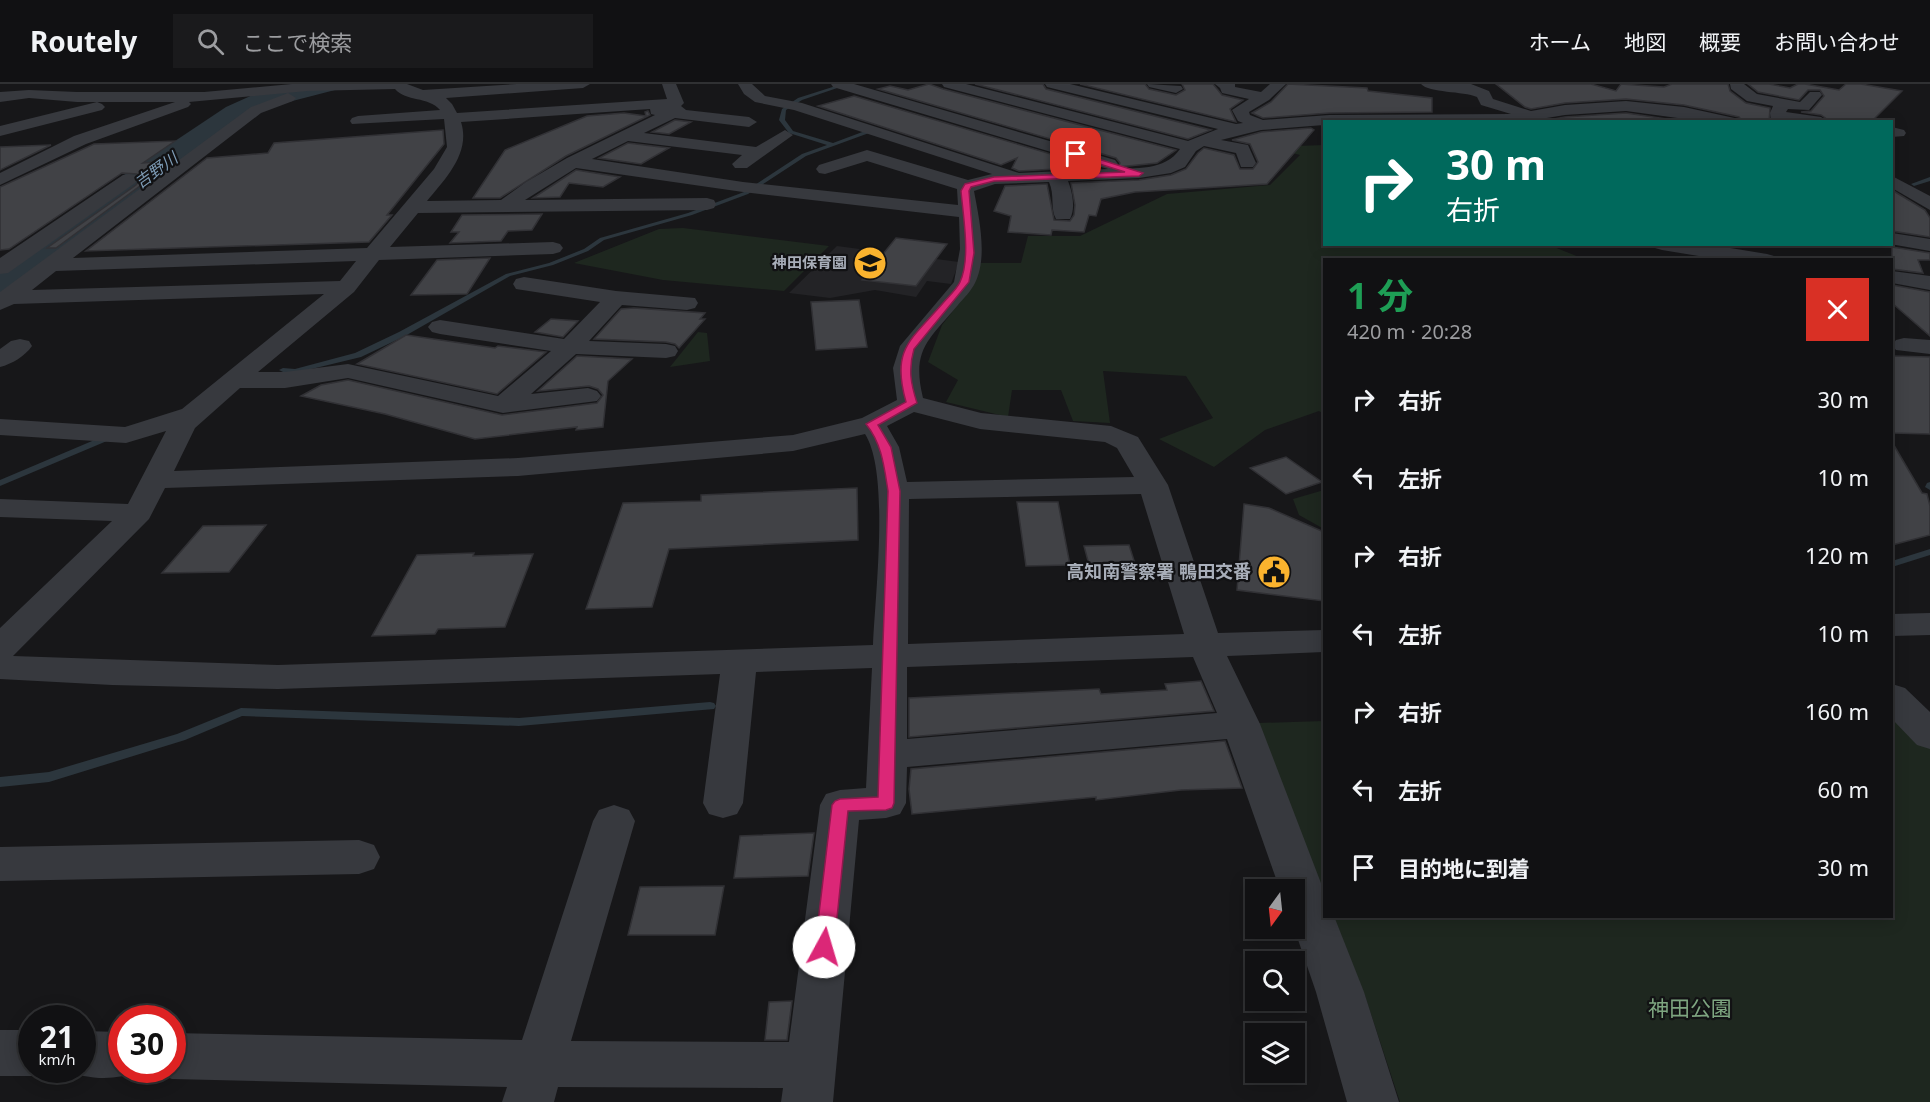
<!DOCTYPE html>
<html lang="ja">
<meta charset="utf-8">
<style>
:root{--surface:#111113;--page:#1a1a1c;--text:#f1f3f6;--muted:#9c9da0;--line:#303133}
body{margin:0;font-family:"Noto Sans","Noto Sans JP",sans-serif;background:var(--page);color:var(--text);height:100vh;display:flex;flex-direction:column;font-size:22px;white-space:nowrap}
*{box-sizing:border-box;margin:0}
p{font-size:20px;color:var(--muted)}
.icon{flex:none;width:33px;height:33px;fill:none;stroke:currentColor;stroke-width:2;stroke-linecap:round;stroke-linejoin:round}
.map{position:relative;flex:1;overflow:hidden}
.side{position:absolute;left:1323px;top:174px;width:570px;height:660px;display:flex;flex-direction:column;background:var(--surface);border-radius:0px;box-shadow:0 3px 15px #0003,0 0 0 2px var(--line)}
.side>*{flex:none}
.hud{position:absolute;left:1323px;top:36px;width:570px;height:126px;border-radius:0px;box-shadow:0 3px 15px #0003,0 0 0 2px var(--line);background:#00695c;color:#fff;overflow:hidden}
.needle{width:39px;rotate:195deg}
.controls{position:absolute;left:1245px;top:795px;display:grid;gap:12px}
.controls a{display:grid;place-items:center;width:60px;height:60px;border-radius:0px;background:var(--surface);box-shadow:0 3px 15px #0003,0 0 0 2px var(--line);font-size:30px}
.speed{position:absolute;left:18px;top:921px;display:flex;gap:12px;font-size:30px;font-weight:700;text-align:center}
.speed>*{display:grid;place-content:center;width:78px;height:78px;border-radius:50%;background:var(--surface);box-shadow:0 3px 15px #0003,0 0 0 2px var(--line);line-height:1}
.speed small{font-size:15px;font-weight:400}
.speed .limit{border:9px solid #d22;background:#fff;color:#111}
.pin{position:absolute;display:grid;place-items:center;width:51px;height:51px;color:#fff;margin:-26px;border-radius:12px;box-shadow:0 3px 9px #0006}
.me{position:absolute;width:66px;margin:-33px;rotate:6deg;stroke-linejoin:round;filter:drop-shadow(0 0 4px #0008)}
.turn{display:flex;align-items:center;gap:21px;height:126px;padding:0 24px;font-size:27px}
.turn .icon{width:78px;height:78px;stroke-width:2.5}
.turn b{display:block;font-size:42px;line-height:51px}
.round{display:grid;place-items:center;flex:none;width:63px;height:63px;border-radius:0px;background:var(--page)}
.overview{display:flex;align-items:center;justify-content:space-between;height:102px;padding:0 24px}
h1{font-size:36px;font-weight:700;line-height:45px;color:#1e9e55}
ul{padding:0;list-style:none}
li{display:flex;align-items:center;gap:18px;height:78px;padding:0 24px}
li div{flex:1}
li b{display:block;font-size:22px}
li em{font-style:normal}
header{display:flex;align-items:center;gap:36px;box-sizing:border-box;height:84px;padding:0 30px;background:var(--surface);border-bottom:2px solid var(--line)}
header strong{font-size:28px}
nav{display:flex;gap:33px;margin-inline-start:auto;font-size:21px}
.search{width:420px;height:54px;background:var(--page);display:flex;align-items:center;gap:15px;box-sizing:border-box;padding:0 21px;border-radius:0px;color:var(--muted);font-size:22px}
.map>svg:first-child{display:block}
.built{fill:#232326}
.green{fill:#1e271f}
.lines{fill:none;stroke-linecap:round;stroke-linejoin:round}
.stream{fill:#2c363d;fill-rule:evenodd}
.river{fill:#2c363d;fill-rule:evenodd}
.building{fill:#414246;stroke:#313135;stroke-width:1.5}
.minor{fill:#37393e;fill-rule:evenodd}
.route{fill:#db2777;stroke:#8e194d;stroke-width:1.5}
.labels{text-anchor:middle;stroke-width:4.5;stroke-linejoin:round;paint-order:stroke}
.far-poi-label{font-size:15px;font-weight:bold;fill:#a8aeb9;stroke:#121214;text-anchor:end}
.far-water-label{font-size:16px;font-style:italic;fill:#7e9cb6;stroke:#121214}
.poi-label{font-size:18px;font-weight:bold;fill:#a8aeb9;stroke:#121214;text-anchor:end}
.near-park-label{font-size:21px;fill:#7ea580;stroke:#121214}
</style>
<header>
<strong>Routely</strong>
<div class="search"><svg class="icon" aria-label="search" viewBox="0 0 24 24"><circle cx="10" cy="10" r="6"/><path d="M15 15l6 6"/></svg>ここで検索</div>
<nav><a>ホーム</a><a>地図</a><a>概要</a><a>お問い合わせ</a></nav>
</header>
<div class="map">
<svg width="1930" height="1018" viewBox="0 0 1930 1018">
<rect width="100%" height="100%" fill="#171719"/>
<path class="built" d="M837,162L959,178L951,200L927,197L916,213L875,206L830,214L789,209Z"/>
<g class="green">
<path d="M1324,61V160L1549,161L1584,175L1324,176V330L1319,327L1265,346L1214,383L1159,355L1213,334L1186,292L1103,287L1110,339L1073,337L1061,306H1012L1008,333L946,318L958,296L928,278L942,241L974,200L980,179H1021L1028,152H1080L1167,110L1270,101L1300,71L1269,63Z"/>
<path d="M683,144L829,162L784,207L663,196L574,179L659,145Z"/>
<path d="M698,248L707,249L710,277L670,283Z"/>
<path d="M1324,406V445L1299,431L1293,415Z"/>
<path d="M1892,620H1896L1930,654V1018H1400L1365,912L1334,833L1892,832Z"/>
<path d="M1324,637V809L1258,639Z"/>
</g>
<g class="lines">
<g class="stream">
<path d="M842,0H849L802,16L786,26L785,36L793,47L833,59L865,47H869V49L806,72L748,110L692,131L604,156L588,167L553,181L510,192L405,252L361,273L295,289L283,288L279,286L283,284L295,285L355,269L399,248L506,190L549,179L584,165L600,154L688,129L744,108L802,70L827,61L789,49L779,36L782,25L798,14Z"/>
<path d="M1930,93V97L1914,102L1911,100Z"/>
<path d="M111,349L114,350V354L0,402V396Z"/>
<path d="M1930,398V406L1925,403L1927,399Z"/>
<path d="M1930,465V471L1892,483V477Z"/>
<path d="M710,618L714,619L716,622L714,625L519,642L242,632L185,656L49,698L0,703V693L49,688L177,650L241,624L519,634Z"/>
</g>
<path class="river" d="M293,0H339L335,6L277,21L246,35L124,121L14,207L0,210V179L100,107L226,23L257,9Z"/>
</g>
<g class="building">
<path d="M929,0L943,5L1176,66L1157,79L1118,83L1120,79L1116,74L878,5L890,2L908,6Z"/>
<path d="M975,0H1043L1046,5L1211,46L1188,55Z"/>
<path d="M1080,0H1145L1149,5L1176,11L1185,6L1182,0H1213L1222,11L1243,16L1230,25L1236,38Z"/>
<path d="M1288,0L1367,4L1368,7L1432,14V28L1329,29L1263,34L1252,29L1271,18Z"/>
<path d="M1496,0H1591L1616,7L1621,0L1664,3L1672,0H1728L1730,7L1746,19L1770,24L1769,38H1743L1739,33L1684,21L1626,15L1565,19L1531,25L1525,23Z"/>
<path d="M1748,0H1769L1790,4L1798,0H1805L1839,6L1846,0H1861L1902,7L1871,38H1831L1821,31L1801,28L1811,27L1824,12L1820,6H1808L1799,16L1758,8Z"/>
<path d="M854,12L1095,83L1019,87L1012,84L1017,74L1001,81L818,22Z"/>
<path d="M648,27L650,31L566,72L500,114H473L505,66L587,32L624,29L646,32L645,28Z"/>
<path d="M1626,29L1687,38L1543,37L1565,33Z"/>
<path d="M675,36L691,38L669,50L652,48Z"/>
<path d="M1311,44L1314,46L1267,100L1135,108L1101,115L1096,132L1089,131L1084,148L1052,146L1051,151L1008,148L1011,132L994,127L1005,102L1047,100L1054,136L1070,137L1074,131L1075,121L1071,99L1139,96L1171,91L1186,85L1198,69L1204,64L1234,71L1240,85H1253L1258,78L1250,60L1232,56L1261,48Z"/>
<path d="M443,46L444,60L387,131H392L369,158L86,167L207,74L268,69L274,59Z"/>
<path d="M175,57L143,79L175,76L56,164H47L136,101L140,95L137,90L122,89L9,165L0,166V103L94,60Z"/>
<path d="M628,59L669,64L641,80L599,74Z"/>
<path d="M51,61L0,86V63Z"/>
<path d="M576,86L620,93L603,103L569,99L560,113L533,114Z"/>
<path d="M1892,106L1925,126L1930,134V153L1892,147Z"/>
<path d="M542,130L532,146L508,147L501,157L450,159L459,148H451L462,131Z"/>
<path d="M896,154L947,160L916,202L862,196Z"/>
<path d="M1892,163L1930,169V176H1918L1923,189L1892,185Z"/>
<path d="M490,174L467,210L411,211L437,176Z"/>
<path d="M1892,201L1930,208V252L1892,219Z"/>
<path d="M859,216L867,263L816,266L811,218Z"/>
<path d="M634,224L705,229L700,235H705L679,264L675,260L666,258L594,255L621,225Z"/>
<path d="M551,235L578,237L563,253L535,248Z"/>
<path d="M406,251L495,264L498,262L546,268L497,310L357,280Z"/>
<path d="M577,272L632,275L608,297L603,343L576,346L577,343L475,355L385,330L301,312L321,301L348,296L502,331L597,319L603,311L598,305L589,302L538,307Z"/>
<path d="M1892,272L1930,273V350L1892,349Z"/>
<path d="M1892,358L1922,409L1927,410L1930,422V451L1892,461Z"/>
<path d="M1286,373L1322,398L1286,410L1250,384Z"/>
<path d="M857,404L858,456L669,465L652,523L586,525L623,419L701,417V411Z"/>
<path d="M1017,418H1058L1070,481L1026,482Z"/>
<path d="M1244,420L1269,424L1324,448V517L1237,506Z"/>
<path d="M266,441L229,488L162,489L203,442Z"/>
<path d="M1129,461L1137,486L1091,488L1084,462Z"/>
<path d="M474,469L473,472L533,470L505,543L438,545L435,550L372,552L417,471Z"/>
<path d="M1201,597L1214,627L909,653V614L1099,605L1101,610L1167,606L1165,600Z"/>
<path d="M1225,657L1242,704L1181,706L1096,716V713L912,730L909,705L911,685Z"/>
<path d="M814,749L808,792L734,794L740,752Z"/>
<path d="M724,802L715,851H628L640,803Z"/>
<path d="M792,917L787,956H765L769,918Z"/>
</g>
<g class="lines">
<g class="minor">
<path d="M292,0H407L423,6L517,0H590L583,4L446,14L452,20L457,29L667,15L662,0H676L684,19L681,22L686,26L749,33L757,38L749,43L675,34L644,49L756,63L785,46L793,51L747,84H735L732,80L742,71L628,57L592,75L743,98L958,121L957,105L867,77L825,90L819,89L816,85L819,81L867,66L968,96L992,90L794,26L755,18L744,10L738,0H752L765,12L802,19L1019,89L1108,85L833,3L831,0H854L1115,76L1118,80L1111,85C1135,84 1165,87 1180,65L944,3L942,0H966L1188,57L1218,45L1047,3L1045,0H1070L1236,40L1243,39L1238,37L1232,26L1249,15L1222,9L1220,4L1215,0H1235V3L1261,8L1270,0H1286L1269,16L1249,28L1250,31L1263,36L1329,31L1511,30L1481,21L1477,13C1463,7 1429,9 1421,0H1471L1489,7L1493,15L1531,27L1565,21L1626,17L1684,23L1739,35L1741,38H1707L1626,27L1565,31L1523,38H1324V41L1261,46L1221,56L1248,61L1256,79L1253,83H1241L1236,69L1204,62L1196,67L1185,83L1171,89L1139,94L1068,97C1072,107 1076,124 1070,135H1056C1050,125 1055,111 1049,98L995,100L974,107C979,134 988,173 975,199C971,207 964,214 958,221C929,256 911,265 923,314L981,329L1111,342L1138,353L1168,401L1218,549L1324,546V568L1227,572L1260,640L1324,807V832H1334L1364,908L1399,1018H1347L1316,908L1294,844V806H1280L1227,655L907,683L906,719L900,730L886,734L859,736L833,1018H781L783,1004L558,1003L554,1018H502L507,1003L172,995L154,988L153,986H172V949L522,956L593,737L599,726L614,721L629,726L635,737L571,957L789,958L820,721L826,710L840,706L866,704L872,584L756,588L743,719L737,730L723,734L709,730L703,719L720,590L278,605L112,601L0,595V544L112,437L0,433V415L128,420L166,347L126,359L0,351V335L125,343L182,325L324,210L14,220L0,226V208L251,23L283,11L288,9L296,14L293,17L261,29L73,174L367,164L434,85L447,63L444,35L352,40L350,37L352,34L358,32L440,26C428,12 406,18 395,5L307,7L189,18L191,20L188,23L86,60L0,101V89L74,52L175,18H77L29,14L0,18V8L29,6L77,8H204ZM650,25L651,30L655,31L567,74L526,98L501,116L427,117C445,95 471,69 461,38ZM576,84L743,108L959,133L960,165L954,198L900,262L893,284L897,316L862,334L793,351L518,374L174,387L195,344L240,304H285L348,294L503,329L597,317L601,312L597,307L588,304L531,310L576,270L666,274L675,272L678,267L675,262L666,260L589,257L622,221L687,226L695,224L698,219L695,214L616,207L524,193L516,195L513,200L516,205L600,218L564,255L440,236L432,238L428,243L432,248L440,250L551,267L498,312L348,280L285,288H258L354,208L379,176L553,170L560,168L563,164L560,160L553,158L390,163L418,129L707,126L714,124L716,120L714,116L707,114L525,116ZM356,177L340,197L32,206L56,187ZM914,328L980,345L1105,358L1117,364L1134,393L907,398L899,363L887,342ZM865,350C890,389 875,511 873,561L278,581L13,572L149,435L165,404L518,392L793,367ZM1141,410L1184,550L908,560L909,415ZM1193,573L1217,629L907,655V583Z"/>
<path d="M1147,0L1181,2L1183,5L1176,9L1149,3Z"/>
<path d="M1730,0H1744L1757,10L1800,18L1810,8H1820L1822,11L1809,26L1788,25L1786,28L1821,33L1829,38H1771L1770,29L1773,22L1747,17L1731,5Z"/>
<path d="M97,18L102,20L105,23L102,26L0,52V42Z"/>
<path d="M1892,43L1904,46L1906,49L1904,52L1892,53Z"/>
<path d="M129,90L135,91L138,95L135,99L8,189L0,190V174L123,91Z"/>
<path d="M1892,92L1930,112V126L1892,104Z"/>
<path d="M1892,149L1930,155V167L1890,160Z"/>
<path d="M1652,160H1706L1767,170L1774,172L1777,176H1723L1662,166L1655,164Z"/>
<path d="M1892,187L1930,192V206L1892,199Z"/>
<path d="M1904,254L1930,256V270L1896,266L1892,261L1896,256Z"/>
<path d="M20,255L29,257L32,262C25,272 12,280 0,283V265L11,257Z"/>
<path d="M1930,529V551L1892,552V530Z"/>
<path d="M1892,600L1905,604L1930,628V665L1917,661L1892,635Z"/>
<path d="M359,756L374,761L380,773L374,785L359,790L0,797V763Z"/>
<path d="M0,946H32V986H49L32,992H0Z"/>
<path d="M82,947L122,948V986H140V987C115,997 89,996 64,986H82Z"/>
</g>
</g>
<path class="route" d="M1076,68L1143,89L1139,92L994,97L971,103L969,107L974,169L969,198L914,265C908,286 911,300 917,319L878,341L891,363L900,407L894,719L892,724L886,726L848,727L834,863L831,869L824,871L818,869L815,863L832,721L835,717L840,715L878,713L888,407C884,382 882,360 866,340L906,318C891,265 910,257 943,219C948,213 957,205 960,198C971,174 963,132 961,107L965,100L994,93L1125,88L1074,72Z"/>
<defs>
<symbol id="school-disc" viewBox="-11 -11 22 22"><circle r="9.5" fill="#fab32e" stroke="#121214"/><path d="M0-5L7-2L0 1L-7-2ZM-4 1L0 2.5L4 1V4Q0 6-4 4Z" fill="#111"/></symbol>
<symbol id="civic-disc" viewBox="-11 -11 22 22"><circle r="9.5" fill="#fab32e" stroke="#121214"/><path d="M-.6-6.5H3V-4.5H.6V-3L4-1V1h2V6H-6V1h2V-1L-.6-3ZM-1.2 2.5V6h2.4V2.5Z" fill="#111"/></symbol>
</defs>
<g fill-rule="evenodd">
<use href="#school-disc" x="851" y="160" width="38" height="38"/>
<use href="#civic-disc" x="1255" y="469" width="38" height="38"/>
</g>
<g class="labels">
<g class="far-poi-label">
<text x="847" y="184">神田保育園</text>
</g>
<g class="far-water-label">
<text transform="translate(156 86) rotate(-36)" y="6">吉野川</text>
</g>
<g class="poi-label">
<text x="1251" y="494">高知南警察署 鴨田交番</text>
</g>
<g class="near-park-label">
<text x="1690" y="932">神田公園</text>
</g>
</g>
</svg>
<div class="controls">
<a><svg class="needle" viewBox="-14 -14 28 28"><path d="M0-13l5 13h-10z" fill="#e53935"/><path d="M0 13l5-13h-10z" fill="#9c9da0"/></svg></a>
<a><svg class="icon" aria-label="search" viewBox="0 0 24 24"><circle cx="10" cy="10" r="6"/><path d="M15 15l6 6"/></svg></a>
<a><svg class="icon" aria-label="layers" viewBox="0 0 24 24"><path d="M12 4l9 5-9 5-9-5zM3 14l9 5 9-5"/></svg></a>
</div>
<div class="speed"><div>21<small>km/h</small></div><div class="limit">30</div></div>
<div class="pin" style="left:1076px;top:70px;background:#d93025"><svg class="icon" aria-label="arrive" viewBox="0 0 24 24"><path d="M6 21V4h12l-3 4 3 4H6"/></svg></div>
<svg class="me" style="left:824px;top:863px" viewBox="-20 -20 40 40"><circle r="19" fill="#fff"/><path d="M0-13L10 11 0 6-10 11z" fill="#db2777"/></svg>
<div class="hud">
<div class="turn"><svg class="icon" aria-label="right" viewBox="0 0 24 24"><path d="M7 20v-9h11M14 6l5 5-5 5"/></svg><div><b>30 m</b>右折</div></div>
</div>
<section class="side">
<div class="overview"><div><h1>1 分</h1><p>420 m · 20:28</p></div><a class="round" style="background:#d93025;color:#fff"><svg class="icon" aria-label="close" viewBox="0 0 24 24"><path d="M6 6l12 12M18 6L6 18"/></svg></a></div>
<ul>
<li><svg class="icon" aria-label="right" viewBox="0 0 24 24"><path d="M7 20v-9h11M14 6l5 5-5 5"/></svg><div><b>右折</b></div><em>30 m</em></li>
<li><svg class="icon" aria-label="left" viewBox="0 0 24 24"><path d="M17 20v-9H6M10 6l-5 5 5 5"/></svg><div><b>左折</b></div><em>10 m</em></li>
<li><svg class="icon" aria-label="right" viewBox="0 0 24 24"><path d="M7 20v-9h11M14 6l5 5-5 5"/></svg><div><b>右折</b></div><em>120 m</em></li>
<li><svg class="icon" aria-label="left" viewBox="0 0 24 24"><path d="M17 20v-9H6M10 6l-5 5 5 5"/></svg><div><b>左折</b></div><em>10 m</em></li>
<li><svg class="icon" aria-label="right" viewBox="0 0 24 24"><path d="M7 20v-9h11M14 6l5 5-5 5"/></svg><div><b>右折</b></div><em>160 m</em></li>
<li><svg class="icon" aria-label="left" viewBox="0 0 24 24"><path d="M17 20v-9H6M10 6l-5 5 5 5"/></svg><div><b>左折</b></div><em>60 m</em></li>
<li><svg class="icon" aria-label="arrive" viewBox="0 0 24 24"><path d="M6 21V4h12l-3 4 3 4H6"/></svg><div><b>目的地に到着</b></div><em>30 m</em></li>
</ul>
</section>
</div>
